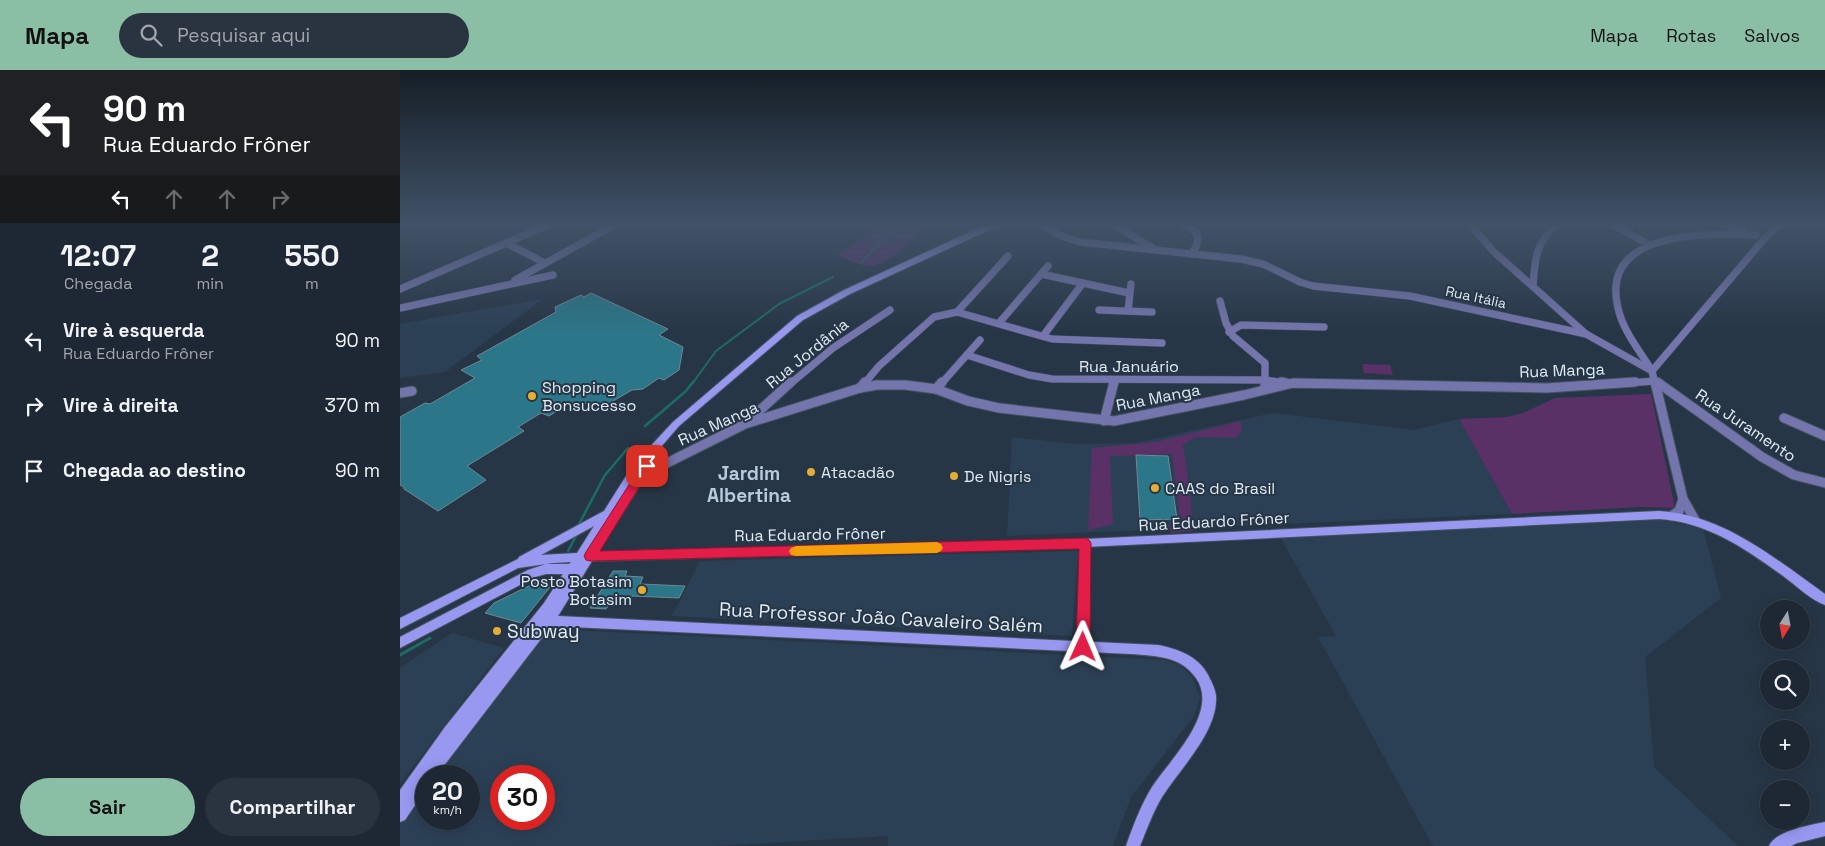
<!DOCTYPE html>
<html lang="pt">
<meta charset="utf-8">
<style>
:root{--surface:#1d2834;--page:#2a3440;--text:#f1f3f6;--muted:#a0a6ac;--line:#3b444f;--accent:#8abfa5}
body{margin:0;font-family:"Space Grotesk",sans-serif;background:var(--page);color:var(--text);height:100vh;display:flex;flex-direction:column;font-size:19px;white-space:nowrap}
*{box-sizing:border-box;margin:0}
p{font-size:16px;color:var(--muted)}
.icon{flex:none;width:28px;height:28px;fill:none;stroke:currentColor;stroke-width:2;stroke-linecap:round;stroke-linejoin:round}
.map{position:relative;flex:1;overflow:hidden}
.side{display:flex;flex-direction:column;background:var(--surface);width:400px}
.side>*{flex:none}
.banner{background:#202124;color:#fff;overflow:hidden}
.needle{width:32px;rotate:191deg}
.fabs{position:absolute;left:1360px;top:530px;display:grid;gap:10px}
.fabs a{display:grid;place-items:center;width:50px;height:50px;border-radius:50%;background:var(--surface);box-shadow:0 2px 12px #0003,0 0 0 1px var(--line);font-size:25px}
.speed{position:absolute;left:15px;top:695px;display:flex;gap:10px;font-size:25px;font-weight:700;text-align:center}
.speed>*{display:grid;place-content:center;width:65px;height:65px;border-radius:50%;background:var(--surface);box-shadow:0 2px 12px #0003,0 0 0 1px var(--line);line-height:1}
.speed small{font-size:12px;font-weight:400}
.speed .limit{border:8px solid #d22;background:#fff;color:#111}
.pin{position:absolute;display:grid;place-items:center;width:42px;height:42px;color:#fff;margin:-21px;border-radius:10px;box-shadow:0 2px 8px #0006}
.me{position:absolute;width:55px;margin:-28px;rotate:1deg;stroke-linejoin:round;filter:drop-shadow(0 0 4px #0008)}
.turn{display:flex;align-items:center;gap:18px;height:105px;padding:0 20px;font-size:22px}
.turn .icon{width:65px;height:65px;stroke-width:2.5}
.turn b{display:block;font-size:35px;line-height:42px}
.lanes{display:flex;align-items:center;height:48px;padding:0 20px;background:#0003;justify-content:center;gap:25px;direction:ltr}
.lanes .off{opacity:.35}
.eta{display:flex;justify-content:space-evenly;align-items:center;height:85px;text-align:center}
.eta b{font-size:30px;font-weight:600;line-height:35px}
.button{display:flex;gap:10px;margin-top:auto;padding:10px 20px}
.button a{flex:1;height:58px;border-radius:30px;background:var(--accent);color:#111;font-size:20px;font-weight:600;line-height:58px;text-align:center}
.button a+a{background:var(--page);color:var(--text)}
ul{padding:0;list-style:none}
li{display:flex;align-items:center;gap:15px;height:65px;padding:0 20px}
li div{flex:1}
li b{display:block;font-size:19px}
li em{font-style:normal}
header{display:flex;align-items:center;gap:30px;box-sizing:border-box;height:70px;padding:0 25px;background:var(--accent);color:#111}
header strong{font-size:24px}
nav{display:flex;gap:28px;margin-inline-start:auto;font-size:18px}
.search{width:350px;height:45px;background:var(--page);display:flex;align-items:center;gap:12px;box-sizing:border-box;padding:0 18px;border-radius:28px;color:var(--muted);font-size:19px}
main{display:flex;flex:1;min-height:0}
.map>svg:first-child{display:block}
.built{fill:#2c4055;fill-rule:evenodd}
.green{fill:#593167}
.lines{fill:none;stroke-linecap:round;stroke-linejoin:round}
.stream-far2{stroke:#1b6d63;stroke-width:2}
.stream-far1{stroke:#1b6d63;stroke-width:2.5}
.stream{stroke:#1b6d63;stroke-width:3}
.building{fill:#2b7688;stroke:#6d8a92}
.street-far2-casing{stroke:#455362;stroke-width:8}
.street-far1-casing{stroke:#455362;stroke-width:11}
.street-casing{stroke:#455362;stroke-width:13}
.secondary-casing{stroke:#455362;stroke-width:2}
.street-far2{stroke:#7575ad;stroke-width:7}
.street-far1{stroke:#7575ad;stroke-width:9}
.street{stroke:#7575ad;stroke-width:11}
.secondary{fill:#9998f1;fill-rule:evenodd}
.route{fill:#e11d48;stroke:#92132f}
.slow{fill:#f59e0b}
.poi-dot{fill:#e4ae35;stroke:#273646;stroke-width:2}
.labels{text-anchor:middle;stroke-width:4;stroke-linejoin:round;paint-order:stroke}
.far-street-label{font-size:14px;fill:#e1ebf5;stroke:#273646}
.street-label{font-size:16px;fill:#e1ebf5;stroke:#273646}
.poi-label{font-size:16px;fill:#e1ebf5;stroke:#273646;text-anchor:start}
.quarter-label{font-size:19px;font-weight:bold;fill:#b7cade;stroke:#273646}
.near-street-label{font-size:19px;fill:#e1ebf5;stroke:#273646}
.near-poi-label{font-size:19px;fill:#e1ebf5;stroke:#273646;text-anchor:start}
</style>
<header>
<strong>Mapa</strong>
<div class="search"><svg class="icon" aria-label="search" viewBox="0 0 24 24"><circle cx="10" cy="10" r="6"/><path d="M15 15l6 6"/></svg>Pesquisar aqui</div>
<nav><a>Mapa</a><a>Rotas</a><a>Salvos</a></nav>
</header>
<main>
<section class="side">
<div class="banner">
<div class="turn"><svg class="icon" aria-label="left" viewBox="0 0 24 24"><path d="M17 20v-9H6M10 6l-5 5 5 5"/></svg><div><b>90 m</b>Rua Eduardo Frôner</div></div>
<div class="lanes"><svg class="icon" aria-label="left" viewBox="0 0 24 24"><path d="M17 20v-9H6M10 6l-5 5 5 5"/></svg><svg class="icon off" aria-label="ahead" viewBox="0 0 24 24"><path d="M12 20V5M6 11l6-6 6 6"/></svg><svg class="icon off" aria-label="ahead" viewBox="0 0 24 24"><path d="M12 20V5M6 11l6-6 6 6"/></svg><svg class="icon off" aria-label="right" viewBox="0 0 24 24"><path d="M7 20v-9h11M14 6l5 5-5 5"/></svg></div>
</div>
<div class="eta">
<div><b>12:07</b><p>Chegada</p></div>
<div><b>2</b><p>min</p></div>
<div><b>550</b><p>m</p></div>
</div>
<ul>
<li><svg class="icon" aria-label="left" viewBox="0 0 24 24"><path d="M17 20v-9H6M10 6l-5 5 5 5"/></svg><div><b>Vire à esquerda</b><p>Rua Eduardo Frôner</p></div><em>90 m</em></li>
<li><svg class="icon" aria-label="right" viewBox="0 0 24 24"><path d="M7 20v-9h11M14 6l5 5-5 5"/></svg><div><b>Vire à direita</b></div><em>370 m</em></li>
<li><svg class="icon" aria-label="arrive" viewBox="0 0 24 24"><path d="M6 21V4h12l-3 4 3 4H6"/></svg><div><b>Chegada ao destino</b></div><em>90 m</em></li>
</ul>
<div class="button"><a>Sair</a><a>Compartilhar</a></div>
</section>
<div class="map">
<svg width="1425" height="776" viewBox="0 0 1425 776">
<rect width="100%" height="100%" fill="#273646"/>
<g class="built">
<path d="M143,229L45,302L0,308V254Z"/>
<path d="M873,343L1014,360L1059,349L1112,444L607,466L612,367L676,374L736,373Z"/>
<path d="M1255,449L1303,458L1321,528L1245,587L1254,697L1338,776H1033L918,567L936,566L880,467Z"/>
<path d="M678,481L672,566L272,546L300,491Z"/>
<path d="M151,559L764,590L779,595L793,608L800,628L794,646L731,727L713,776H488V766L315,776H0V750L26,712V749H69V706H30L134,573ZM101,706H144V749H101Z"/>
<path d="M52,563L104,578L0,714V598Z"/>
</g>
<g class="green">
<path d="M482,154H529C517,165 487,197 471,196C460,196 448,190 438,185Z"/>
<path d="M962,294L990,295L993,305L964,303Z"/>
<path d="M1251,324L1275,438L1242,437L1112,444L1059,349L1107,347L1123,343L1155,328Z"/>
<path d="M841,351L842,360L836,368L795,367L783,375L790,422L793,461L771,463L769,455L777,452L780,448L772,384L710,386L713,454L688,460L692,378L756,372Z"/>
</g>
<g class="lines">
<g class="stream-far2">
<path d="M462,192L480,172L505,154"/>
<path d="M292,314L316,281L379,234L433,207"/>
</g>
<g class="stream-far1">
<path d="M245,356L286,321L293,312"/>
<path d="M179,454L205,405L228,378"/>
<path d="M168,481L176,466"/>
</g>
<path class="stream" d="M0,585L30,568"/>
</g>
<g class="building">
<path d="M191,223L268,259L259,265L283,277L279,300L264,310L259,308L243,319L232,320L208,334L170,333L149,346L141,343L118,357L124,361L67,396L86,410L38,441L4,419V417L0,415V347L25,333L30,334L75,308L61,300L82,290L77,286L156,242L155,237L181,225L184,227Z"/>
<path d="M736,385L768,386L777,449L740,450Z"/>
<path d="M213,501H227L225,506L243,507L240,514L285,516L279,528L232,526L228,534L210,533L206,539L190,538Z"/>
<path d="M151,511V516L121,553L85,543L94,533L135,513Z"/>
</g>
<g class="lines">
<defs>
<g id="street-far2">
<path d="M642,154L659,165L680,172L841,189L863,194L900,212L913,216L1010,226L1186,264"/>
<path d="M713,154L754,179"/>
<path d="M782,154L792,158L798,166L797,174L792,184"/>
<path d="M1070,154L1093,181L1186,264L1252,301L1255,314"/>
<path d="M1212,154L1250,175"/>
<path d="M1320,154L1344,161"/>
<path d="M584,159L601,154"/>
<path d="M1356,165C1306,163 1199,160 1218,238C1223,261 1240,281 1252,301L1365,168L1380,154"/>
<path d="M106,173L145,193"/>
<path d="M641,204L729,223"/>
<path d="M115,210L216,154"/>
<path d="M1133,216C1135,188 1135,174 1157,154"/>
<path d="M0,219L150,154"/>
<path d="M820,231L826,253L833,266L865,293V314"/>
<path d="M0,238L153,205"/>
<path d="M699,240L752,242"/>
<path d="M728,241L731,214"/>
<path d="M557,242L608,186"/>
<path d="M599,253L648,196"/>
<path d="M829,262L841,255L924,257"/>
<path d="M643,266L683,213"/>
<path d="M567,285L629,305L652,309L864,310L886,313"/>
<path d="M1255,311L1259,314"/>
<path d="M390,314L433,278L490,240"/>
<path d="M464,314L479,296L534,247L557,242L652,269L762,273"/>
<path d="M541,314L580,270"/>
<path d="M714,314L715,310"/>
<path d="M891,314H920"/>
<path d="M1216,314L1255,311"/>
</g>
<g id="street-far1">
<path d="M865,312V315"/>
<path d="M881,312L886,313"/>
<path d="M1255,312L1283,429L1295,450"/>
<path d="M1257,312L1362,387L1394,405L1425,413"/>
<path d="M460,318L465,312"/>
<path d="M536,319L542,312"/>
<path d="M0,323L12,321"/>
<path d="M1384,348L1425,366"/>
<path d="M704,351L714,312"/>
<path d="M347,352L391,312"/>
<path d="M239,407L345,354L460,318L477,315H505L536,319L568,331L599,338L714,351L844,325L893,313L1147,318L1235,312"/>
<path d="M1271,446L1279,441L1283,429"/>
<path d="M684,517L685,473"/>
</g>
<path id="street" d="M683,577L684,516"/>
<g id="secondary">
<path d="M587,154H595L587,161L450,224L403,250L279,356L253,386L256,389L255,392L198,482L685,469L1259,441C1324,445 1374,488 1425,524V535C1411,530 1398,517 1387,509C1348,480 1308,452 1259,449L685,477L192,491L158,546L758,575C779,579 801,587 810,609C813,615 817,623 816,631C815,664 780,699 762,727C753,742 747,759 740,776H726C733,756 741,735 752,717C770,690 820,642 796,608C781,586 756,586 731,584L151,556L36,706H26V719L5,750L0,752V720L45,657L144,533L163,504H146L135,507L0,578V567L128,500L146,494H169L171,492L153,493L118,498L0,559V548L118,489L119,487L204,441L233,395L273,352L397,246L444,220ZM194,456L177,483L141,485Z"/>
<path d="M1425,752V766L1397,773L1391,776H1369C1375,761 1410,755 1425,752Z"/>
</g>
</defs>
<use href="#street-far2" class="street-far2-casing"/>
<use href="#street-far1" class="street-far1-casing"/>
<use href="#street" class="street-casing"/>
<use href="#secondary" class="secondary-casing"/>
<use href="#street-far2" class="street-far2"/>
<use href="#street-far1" class="street-far1"/>
<use href="#street" class="street"/>
<use href="#secondary" class="secondary"/>
</g>
<linearGradient id="sky" x2="0" y2="1"><stop stop-color="#151e26"/><stop offset="0.59" stop-color="#415268"/><stop offset="1" stop-color="#415268" stop-opacity="0"/></linearGradient>
<rect width="1425" height="262" fill="url(#sky)"/>
<path class="route" d="M247,392L252,396L200,481L685,468L689,470L691,473L690,577L688,582L683,583L678,582L676,577L679,479L190,491L186,490L184,486L186,482L243,393Z"/>
<path class="slow" d="M537,472L541,474L543,478L541,481L537,483L396,486L391,485L389,481L391,478L396,476Z"/>
<g class="poi-dot">
<circle cx="132" cy="326" r="5"/>
<circle cx="411" cy="402" r="5"/>
<circle cx="554" cy="406" r="5"/>
<circle cx="755" cy="418" r="5"/>
<circle cx="242" cy="520" r="5"/>
<circle cx="97" cy="561" r="5"/>
</g>
<g class="labels">
<g class="far-street-label">
<text transform="translate(1076 227) rotate(12)" y="5">Rua Itália</text>
</g>
<g class="street-label">
<text transform="translate(407 283) rotate(-39)" y="6">Rua Jordânia</text>
<text x="729" y="302">Rua Januário</text>
<text transform="translate(1162 300) rotate(-2)" y="6">Rua Manga</text>
<text transform="translate(758 327) rotate(-11)" y="6">Rua Manga</text>
<text transform="translate(318 353) rotate(-24)" y="6">Rua Manga</text>
<text transform="translate(1346 355) rotate(34)" y="6">Rua Juramento</text>
<text transform="translate(814 451) rotate(-3)" y="6">Rua Eduardo Frôner</text>
<text transform="translate(410 464) rotate(-1)" y="6">Rua Eduardo Frôner</text>
</g>
<g class="poi-label">
<text x="142" y="323">Shopping<tspan x="142" dy="18">Bonsucesso</tspan></text>
<text x="421" y="408">Atacadão</text>
<text x="564" y="412">De Nigris</text>
<text x="765" y="424">CAAS do Brasil</text>
<text x="232" y="517" text-anchor="end">Posto Botasim<tspan x="232" dy="18">Botasim</tspan></text>
</g>
<g class="quarter-label">
<text x="349" y="410">Jardim<tspan x="349" dy="22">Albertina</tspan></text>
</g>
<g class="near-street-label">
<text transform="translate(481 547) rotate(3)" y="7">Rua Professor João Cavaleiro Salém</text>
</g>
<g class="near-poi-label">
<text x="107" y="568">Subway</text>
</g>
</g>
</svg>
<div class="fabs">
<a><svg class="needle" viewBox="-14 -14 28 28"><path d="M0-13l5 13h-10z" fill="#e53935"/><path d="M0 13l5-13h-10z" fill="#a0a6ac"/></svg></a>
<a><svg class="icon" aria-label="search" viewBox="0 0 24 24"><circle cx="10" cy="10" r="6"/><path d="M15 15l6 6"/></svg></a>
<a>+</a>
<a>−</a>
</div>
<div class="speed"><div>20<small>km/h</small></div><div class="limit">30</div></div>
<div class="pin" style="left:247px;top:396px;background:#d93025"><svg class="icon" aria-label="arrive" viewBox="0 0 24 24"><path d="M6 21V4h12l-3 4 3 4H6"/></svg></div>
<svg class="me" style="left:683px;top:577px" viewBox="-20 -20 40 40"><path d="M0-17L14 15 0 8-14 15z" fill="#e11d48" stroke="#fff" stroke-width="4"/></svg>
</div>
</main>
